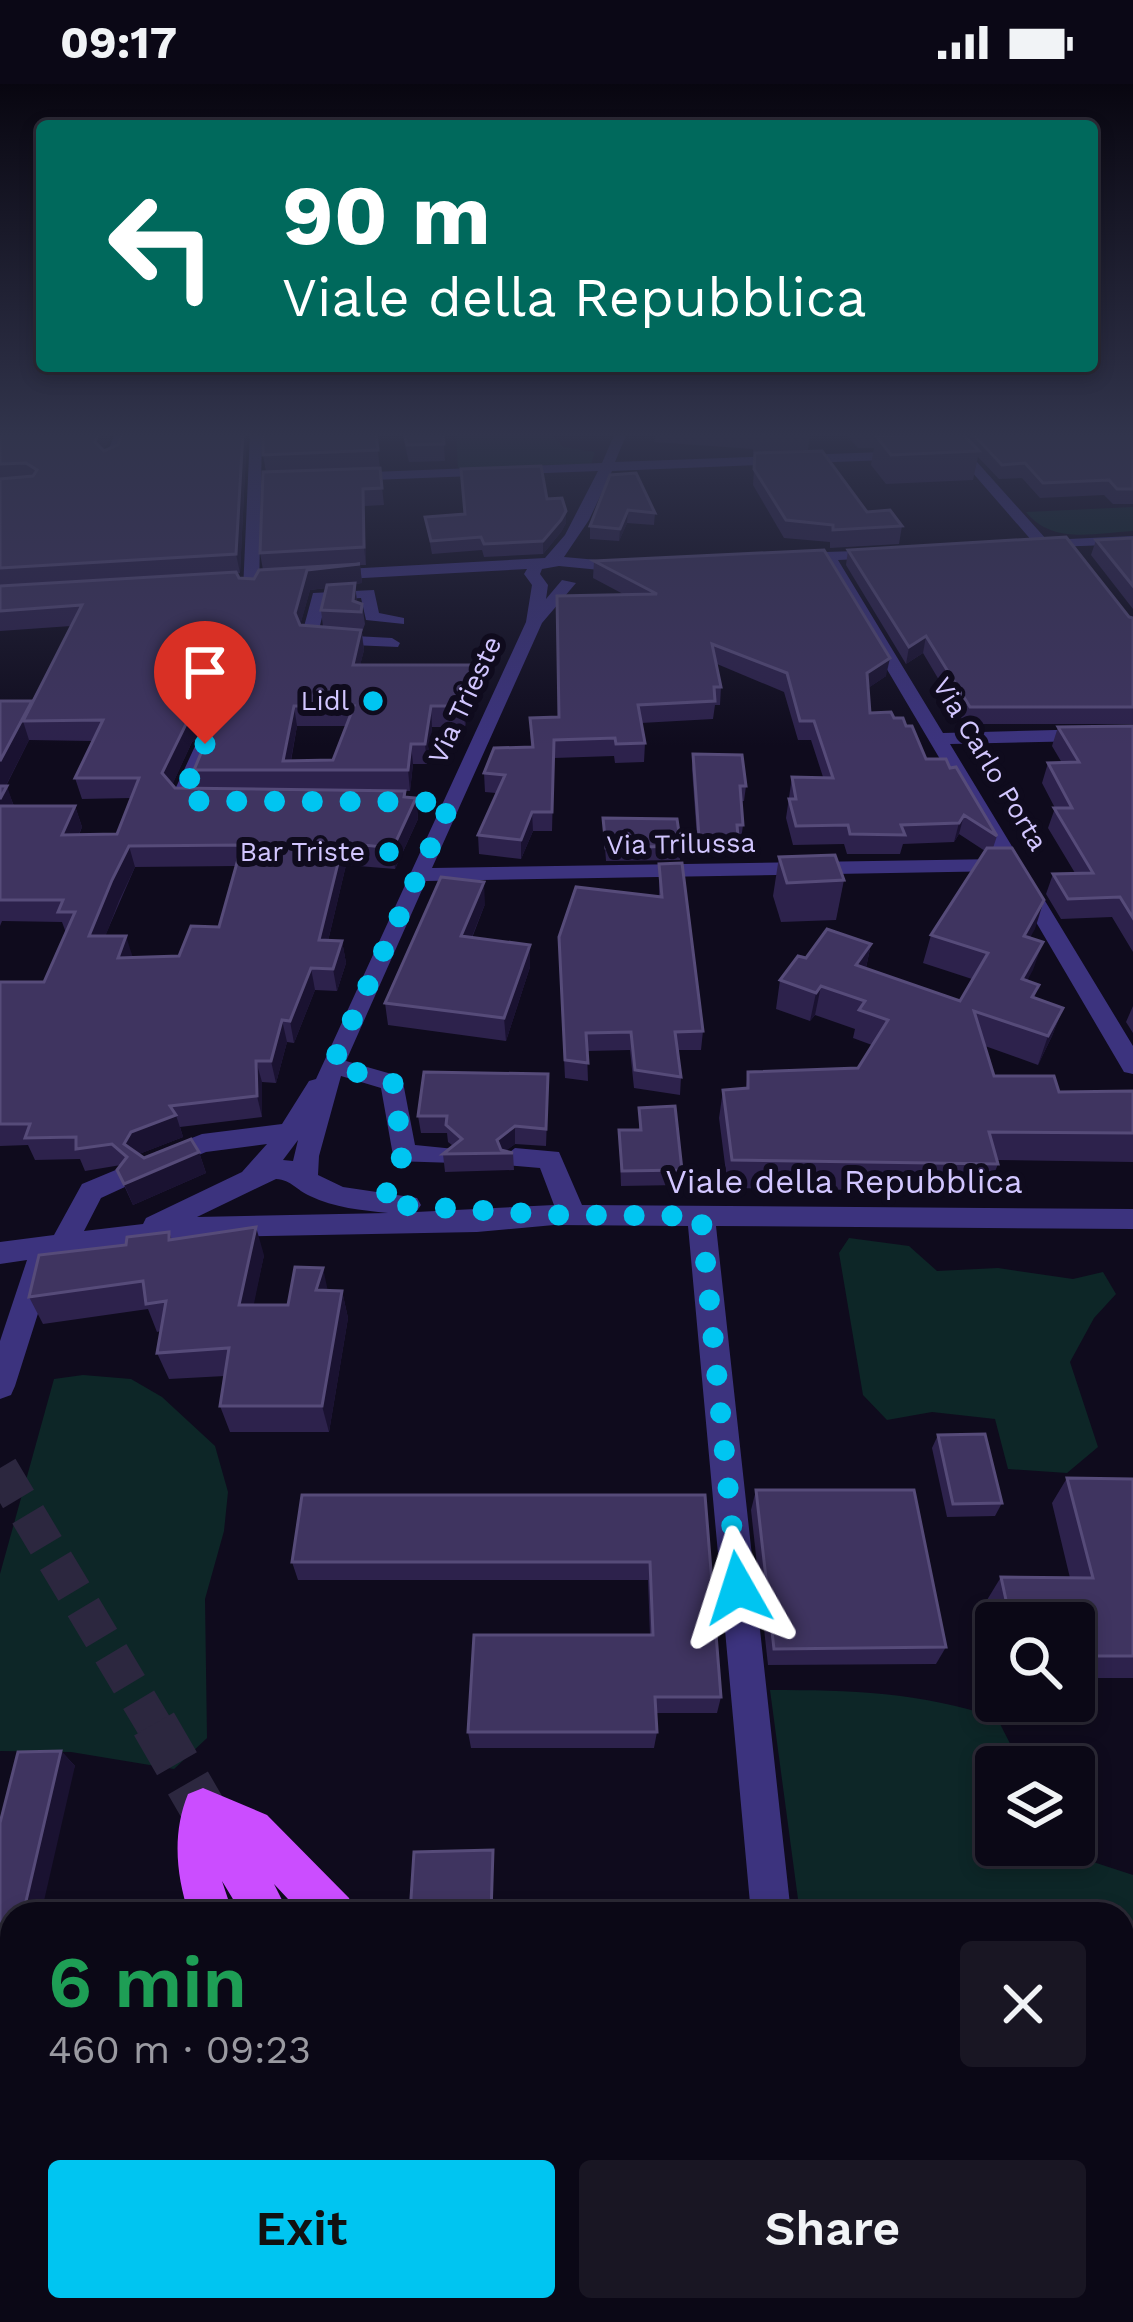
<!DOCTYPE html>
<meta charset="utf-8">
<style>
:root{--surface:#0b0816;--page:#191623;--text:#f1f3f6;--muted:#9a9aa1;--line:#2b2935;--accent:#00c5f1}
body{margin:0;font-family:"Work Sans",sans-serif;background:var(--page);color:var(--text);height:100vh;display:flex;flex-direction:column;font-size:45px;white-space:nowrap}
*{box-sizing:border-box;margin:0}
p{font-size:39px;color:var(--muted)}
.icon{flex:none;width:66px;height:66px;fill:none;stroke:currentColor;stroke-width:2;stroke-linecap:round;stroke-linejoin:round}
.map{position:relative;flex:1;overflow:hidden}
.details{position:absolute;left:0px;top:1818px;width:1134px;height:420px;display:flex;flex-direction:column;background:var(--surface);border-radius:36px 36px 0 0;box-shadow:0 6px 18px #0003,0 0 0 3px var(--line)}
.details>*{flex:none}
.top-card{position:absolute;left:36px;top:36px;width:1062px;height:252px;border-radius:12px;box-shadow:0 6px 18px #0003,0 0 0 3px var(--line);background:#00695c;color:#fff;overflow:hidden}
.buttons{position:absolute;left:975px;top:1518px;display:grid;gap:24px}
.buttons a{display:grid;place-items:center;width:120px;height:120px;border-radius:12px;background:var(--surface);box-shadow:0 6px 18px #0003,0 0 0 3px var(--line);font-size:60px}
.pin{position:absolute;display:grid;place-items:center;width:102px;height:102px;color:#fff;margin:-123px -51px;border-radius:50% 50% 50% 0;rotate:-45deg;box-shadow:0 0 12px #0007}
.pin .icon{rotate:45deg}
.me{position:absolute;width:132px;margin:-66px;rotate:354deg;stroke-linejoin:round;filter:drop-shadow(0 0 9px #0008)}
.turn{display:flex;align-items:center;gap:42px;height:252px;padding:0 48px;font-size:54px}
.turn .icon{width:156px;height:156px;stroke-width:2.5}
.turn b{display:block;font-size:84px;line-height:102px}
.round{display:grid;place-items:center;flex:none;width:126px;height:126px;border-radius:12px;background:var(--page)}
.overview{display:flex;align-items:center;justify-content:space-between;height:204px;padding:0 48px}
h1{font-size:72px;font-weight:600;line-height:90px;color:#1e9e55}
.action{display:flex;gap:24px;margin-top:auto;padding:24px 48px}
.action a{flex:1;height:138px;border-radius:12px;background:var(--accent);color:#111;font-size:48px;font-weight:600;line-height:138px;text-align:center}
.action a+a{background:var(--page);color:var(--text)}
.status{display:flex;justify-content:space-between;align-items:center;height:84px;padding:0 60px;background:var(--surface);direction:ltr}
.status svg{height:33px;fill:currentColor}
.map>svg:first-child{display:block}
.green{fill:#0d2627}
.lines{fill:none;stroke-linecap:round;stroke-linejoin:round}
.major-tunnel-far1{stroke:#2c273f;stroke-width:36;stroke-dasharray:36 18;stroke-linecap:butt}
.major-tunnel{stroke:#2c273f;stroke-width:46;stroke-dasharray:46 22;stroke-linecap:butt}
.minor{fill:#3c337e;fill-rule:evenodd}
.major{fill:#cb4dff;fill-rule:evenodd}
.wall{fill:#2d224c;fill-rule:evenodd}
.shaded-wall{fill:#1a1231}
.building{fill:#3f3460;stroke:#564b79;stroke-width:3;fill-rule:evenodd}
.route{stroke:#00c5f1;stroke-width:21;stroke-dasharray:0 37.8}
.poi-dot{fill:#00c5f1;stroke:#0f0b1d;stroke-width:4.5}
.labels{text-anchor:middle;stroke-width:12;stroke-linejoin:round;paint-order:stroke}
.far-street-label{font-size:27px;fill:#d2c6ff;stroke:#0f0b1d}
.far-poi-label{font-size:27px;fill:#d2c6ff;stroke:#0f0b1d;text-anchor:end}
.street-label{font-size:33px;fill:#d2c6ff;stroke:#0f0b1d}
</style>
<div class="status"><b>09:17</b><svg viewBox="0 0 49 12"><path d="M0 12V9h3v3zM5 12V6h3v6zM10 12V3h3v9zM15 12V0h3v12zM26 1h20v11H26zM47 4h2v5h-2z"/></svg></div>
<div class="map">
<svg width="1133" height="2238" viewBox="0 0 1133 2238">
<rect width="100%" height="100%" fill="#0f0b1d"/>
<g class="green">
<path d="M456,349H551L563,363L595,368L591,380L458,384Z"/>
<path d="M1133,423V447C1094,449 1053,461 1026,428Z"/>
<path d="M849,1154L909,1162L937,1187L998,1184L1073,1195L1103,1188L1116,1210L1094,1234L1070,1278L1098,1363L1067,1389L1008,1385L995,1335L932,1328L887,1336L863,1311L839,1169Z"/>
<path d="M83,1291L131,1295L162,1313L215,1362L228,1408L224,1447L205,1515L207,1654L174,1685L71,1668L0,1667V1490L54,1295Z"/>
<path d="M770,1606C851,1606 920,1608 997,1634L1022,1683H996V1761H1072L1084,1775L1133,1791V1894H1122V1830H800Z"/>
<path d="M1122,2048L1133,2096V2238H866L865,2226H1122Z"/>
<path d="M630,2226H829L830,2238H638Z"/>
</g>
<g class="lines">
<path class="major-tunnel-far1" d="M0,1384L155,1643"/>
<path class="major-tunnel" d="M154,1640L203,1725"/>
<g class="minor">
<path d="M115,349H127L118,377L111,381L104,377Z"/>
<path d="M250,349H262L259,507L251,512L243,507Z"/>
<path d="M615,349H627L615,378L909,367L916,371L909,375L612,387L589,436L564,473L631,479L639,484L631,489L559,482L542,485L540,490L548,501L546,515L562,496L576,499L542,539L432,784L999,775L823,477H790L787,474L795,469L887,466V472L882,474L838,476L943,649L1133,644V656L950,660L1133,962V990L1124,988L1006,787L426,797L346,977L402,993L415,1061L455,1065L459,1072L455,1079L394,1077L381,1004L341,992L319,1072L318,1091L343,1103L417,1114L421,1121L416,1128L554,1121L540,1084L506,1081L502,1074L515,1064L559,1068L582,1121L1133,1125V1145L716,1142L791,1830H751L688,1142L554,1141L477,1148L210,1153L51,1173L54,1179L15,1302L11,1311L0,1315V1257L27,1176L0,1180V1158L54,1151L82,1100L118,1085L131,1095L127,1102L101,1114L84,1147L143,1140L146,1134L242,1088L267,1060L206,1068L165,1085L156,1082L152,1075L156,1068L202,1050L282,1040L309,997L316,995L526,538L532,501L524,490L527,485L327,496L319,491L327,486L545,474L565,451L598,387L348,397L341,393L348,389L602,379ZM298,1056L293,1077L283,1076ZM276,1095C292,1096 296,1106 310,1112C334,1124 362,1126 388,1129L197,1133Z"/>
<path d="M938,349H951L1047,456L1133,452V460L1029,464L1032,457Z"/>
<path d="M374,506L379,529L404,534V540L366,536L361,514L326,516L318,550L392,554L400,559L398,563L307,559L302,550L313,509Z"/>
<path d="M205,654L214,660L192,711H207L217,717L207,723L180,721L172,712L196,660Z"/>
<path d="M1133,1902V1944L1122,1945V1903Z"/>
</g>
<g class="major">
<path d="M203,1704L267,1731L349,1814L355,1830H302L274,1800L289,1830H242L222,1797L233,1830H189C176,1791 172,1749 188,1710Z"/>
<path d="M372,2226H426L431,2238H377Z"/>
<path d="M466,2226H520L525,2238H471Z"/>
<path d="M556,2226H610L615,2238H561Z"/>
</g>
</g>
<g class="wall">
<path d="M0,349H111L104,366L247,349L240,489H236L239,494L254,495L263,486L260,469L266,388L263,371L376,349L384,421L364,422L366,481H360L362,499L355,500L357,518L362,520L365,540L362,548L364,566L360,581L474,601L465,643H432L427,680H413L410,707H405L406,713L416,714L418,735L395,785L346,781L328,857H342L346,879L337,907L315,906L294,959L287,958L276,999L262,998V1033L180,1043L183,1053L139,1070L144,1074L199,1068L206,1089L133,1121L117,1086L121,1081L85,1087L80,1075L35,1076L28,1061L0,1062V898H44L66,849L62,838L2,837L0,842V617H32L71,542L0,547ZM326,504L321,526L323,543L300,541L310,506ZM297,642H346L333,676L291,677ZM208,650L194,686L198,705L175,704L172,701L192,658ZM29,656L93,657L75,694L82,715L131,714L117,750L79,751L82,743L75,722H14L6,702ZM236,782L219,843L179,872L133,873L105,852L135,783Z"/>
<path d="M402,349H443L445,377L409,378Z"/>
<path d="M655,349H810L808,366L753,369V365L654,358Z"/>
<path d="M845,349H1133V420H1113L1104,411L1040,414L1022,394L999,395L978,373L973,396L886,400L871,381L874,364H858Z"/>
<path d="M755,369L867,428L902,442L899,460L830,464V458L784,454L753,401Z"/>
<path d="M610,391L655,429L654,441L627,439L619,457L590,455V442Z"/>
<path d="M547,415L566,439L561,448L543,470L484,473L482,466L432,470L425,433L464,430Z"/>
<path d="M1133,454V525L1091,471L1096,456Z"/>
<path d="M848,466L1133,534V640H965L923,569L906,580L846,481Z"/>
<path d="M594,477L886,592L868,604L870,629L894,634L906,642L926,675L950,684L997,752L993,764L1044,816L1030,854L1043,858L1027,897L1039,901L1034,914L1063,924L1052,952L1038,981L985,962L994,992L1059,1008L1133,1007V1078L997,1076L998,1080L987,1108L728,1104L719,1034L723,1006L746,1004L748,988L858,984L872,961L853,954L855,945L815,931L810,937L776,925L780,896L806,874L871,860L866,884L960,917L972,895L923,879L931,851L985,767L959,750L954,758L903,760L900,770H847L844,760L793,761L786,734L792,693H823L811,656H798L784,608L717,580L721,603L720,621H715L713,635L641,639L645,659L644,678L615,679L614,672L554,674L552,747H533L521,775L479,770L478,751L496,709L485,708L484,689L531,663L530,634L559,633L625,511L593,494Z"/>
<path d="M1133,642V868L1112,833L1061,835L1046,810L1053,790L1075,789L1048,744L1055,724L1042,699L1048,679H1062L1052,662L1058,643Z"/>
<path d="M693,670L746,702L744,717H741L743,741L741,756H738L737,768H698L692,685Z"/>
<path d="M603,734L681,762L680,776L606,777Z"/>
<path d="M779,773L844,796L836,836L781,838L773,812Z"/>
<path d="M659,780L703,947L701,966H677L681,993L680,1011L634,1004L630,966L587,967L588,997L565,994L559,871L659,813Z"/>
<path d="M485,820L472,854L530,861V883L506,957L388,941L385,919Z"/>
<path d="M1133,922V949L1126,938Z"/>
<path d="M548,1007L546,1062L515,1060L505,1067L513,1069L514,1086L445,1088L443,1070L453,1062L448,1058L447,1049H421L418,1032Z"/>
<path d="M639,1024L682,1086L680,1101L621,1102L619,1046H639Z"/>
<path d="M169,1148L172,1156L264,1171L253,1221H288L328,1206L342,1207L348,1234L329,1348H230L220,1322L225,1292L169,1295L157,1269L161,1247L157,1248L148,1225L43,1240L29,1213L126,1161Z"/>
<path d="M938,1351L1002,1419L995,1432L947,1433L932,1364Z"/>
<path d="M1067,1394L1133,1395V1594H1074V1539H996V1560L987,1516L1001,1493L1070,1494L1052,1419Z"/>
<path d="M756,1406L946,1563L936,1580L768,1581L751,1426Z"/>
<path d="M705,1411L721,1613L717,1629H656L657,1648L654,1664H471L468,1648L650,1551L648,1496H298L292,1478Z"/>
<path d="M61,1667L75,1682L12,1830V1874H0V1739Z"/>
</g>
<g class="shaded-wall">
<path d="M99,349H111L100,375L95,358Z"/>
<path d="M243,349H247L240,489L236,470Z"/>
<path d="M363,405L364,422L366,481L364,463Z"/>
<path d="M628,426L627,439L619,457L620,445Z"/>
<path d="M566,427V439L561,448L543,470V457Z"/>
<path d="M360,480L362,499L355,500L357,519L353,517L355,500L310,506L298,549L295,529L307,486Z"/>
<path d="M361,546L364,566L355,601L353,581Z"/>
<path d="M926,552L923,569L906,580L909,563Z"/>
<path d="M890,574L886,592L864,607L867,589Z"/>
<path d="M473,581L474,601L465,643L464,622Z"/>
<path d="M32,617L23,637L29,656L0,713V677Z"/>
<path d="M294,622L297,642L289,686L283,677Z"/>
<path d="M431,622L432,643L427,680L425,660Z"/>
<path d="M203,630L208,650L192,658L168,710L162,689L187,638Z"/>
<path d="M411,660L413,680L410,707L408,686Z"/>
<path d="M7,702L14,723L0,732V715Z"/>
<path d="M416,714L418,735L395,785L393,764Z"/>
<path d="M75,722L82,743L69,772L62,751Z"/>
<path d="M532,728L533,747L521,775V756Z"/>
<path d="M964,731L959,750L954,758L959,739Z"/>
<path d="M343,759L346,781L323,878L319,856Z"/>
<path d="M129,762L135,783L119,817L97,874L89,852L112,796Z"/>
<path d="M484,798L485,820L463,875L461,852Z"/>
<path d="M1044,816L1035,845L1015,880L1024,852Z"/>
<path d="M126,852L133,874H118Z"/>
<path d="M342,857L346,879L337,907L333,885Z"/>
<path d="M1043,858L1033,886L1012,924L1022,895Z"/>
<path d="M871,860L865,888L856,881Z"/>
<path d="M530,861V883L506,957L504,934Z"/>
<path d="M311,884L315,906L294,959L290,937Z"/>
<path d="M821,902L815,931L810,937L816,909Z"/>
<path d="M1063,924L1052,952L1038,981L1048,952Z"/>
<path d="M282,936L287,958L276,999L271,977Z"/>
<path d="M256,977L262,998V1033L257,1012Z"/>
<path d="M176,1031L183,1053L139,1070L124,1060L131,1048Z"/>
<path d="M515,1042V1060L503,1069L497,1056Z"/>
<path d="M199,1068L206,1089L133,1121L124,1100Z"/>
<path d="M256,1143L264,1171L248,1249L239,1221Z"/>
<path d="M323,1184L329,1212L316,1206Z"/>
<path d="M342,1207L348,1234L329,1348L322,1322Z"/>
<path d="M61,1667L75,1682L41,1830H23Z"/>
</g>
<g class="building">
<path d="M0,349H99L95,358L104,367L118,361L122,349H243L236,470L0,484V395L33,392L37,386L26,379L0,380Z"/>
<path d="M263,349H376L378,366L263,371Z"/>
<path d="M404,349H443L444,360L407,361Z"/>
<path d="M755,349H809L755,351Z"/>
<path d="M962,349L979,367L891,371L876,352Z"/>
<path d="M972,349H1133V405H1117L1109,396L1043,399L1025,379L1002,381Z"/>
<path d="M822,367L867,428L890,426L902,442L833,446V441L786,436L754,385L755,369Z"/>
<path d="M541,382L547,415L562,414L566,427L561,436L543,457L484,460L481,453L431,457L425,433L465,430L461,385Z"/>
<path d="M380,384L382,404L363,405L364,463L260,469L263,388Z"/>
<path d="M636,389L655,429L628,426L620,445L590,442L610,391Z"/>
<path d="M1066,453L1129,533L1133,534V623H970L926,552L909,563L848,466Z"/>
<path d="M1133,454V502L1096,456Z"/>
<path d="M824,466L890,574L867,589L870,629L891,628L894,634H903L906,642H912L926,675H946L950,684L956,683L997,752L964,731L959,739L901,741L905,751L850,750L848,741L796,742L789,715H796L792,693L833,694L814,637H800L787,589L712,560L721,603H714L715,617L638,621L645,659L616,660L615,654L554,656L552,728H532L521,756L478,751L505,691L484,689L494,664L533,663L530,634L559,633L557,512L657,510L594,477Z"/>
<path d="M360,480L307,486L295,529L300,541L361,546L353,581H473L464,622H431L425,660H411L408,686H194L214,638L203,630L187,638L162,689L175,704L405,707L404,713L416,714L393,764L343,759L319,856L342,857L333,885L311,884L290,937L282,936L271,977H256L257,1012L170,1022L176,1031L131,1048L124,1060L144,1074L191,1055L199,1068L124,1100L117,1086L127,1073L112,1060L76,1065V1053L25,1054L30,1040H0V898H44L75,828H58L63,816H0V722H75L62,751L117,750L139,694H75L103,636L23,637L82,521L0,527V502L236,488L239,494L254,495L259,486ZM294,622H354L333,676L283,677ZM242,761L219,843L191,842L179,872L118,874L126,852H89L112,796L129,762Z"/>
<path d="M355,499L353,517L362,520L361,528L321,526L327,501Z"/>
<path d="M0,617H32L0,677Z"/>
<path d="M1133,642V834L1120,813L1068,815L1053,790L1093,789L1054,724H1072L1048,679L1079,678L1058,643Z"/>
<path d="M693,670L742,671L746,702H740L743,741H737L738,753H699Z"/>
<path d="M0,702H7L0,715Z"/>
<path d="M603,734L677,735L681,762L606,764Z"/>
<path d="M987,764H1012L1044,816L1024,852L1043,858L1022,895L1039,901L1032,913L1063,924L1048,952L974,927L994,992H1054L1059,1008L1133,1007V1049L989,1048L998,1080L732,1076L723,1006L748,1004V988L858,984L888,936L859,926L865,917L821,902L816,909L780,896L798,872L806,874L827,845L871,860L856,881L960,917L988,869L931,851Z"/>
<path d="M835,771L844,796L787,799L779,773Z"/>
<path d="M682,779L703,947L675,948L681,993L635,986L631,948L586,949L588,979L565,976L559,853L576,803L662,813L659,780Z"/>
<path d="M441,793L484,798L461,852L530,861L504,934L385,919Z"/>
<path d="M424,988L548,990L546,1045L515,1042L497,1056L501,1066L513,1069L443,1070L462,1055L446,1041L447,1032H418Z"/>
<path d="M675,1022L682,1086L622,1087L619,1046H641L639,1024Z"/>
<path d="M256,1143L239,1221H288L295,1183L323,1184L316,1206L342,1207L322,1322H220L229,1264L157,1269L166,1217L146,1220L143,1197L29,1213L39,1171L126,1161L127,1153L169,1148V1156Z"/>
<path d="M985,1350L1002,1419L953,1420L938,1351Z"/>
<path d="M1067,1394L1133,1395V1572H1074V1539H1011L1001,1493L1093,1494Z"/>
<path d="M756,1406H914L946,1563L774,1565Z"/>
<path d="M302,1411H705L721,1613H655L657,1648H468L474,1551H653L650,1478H292Z"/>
<path d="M61,1667L23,1830H12V1863H0V1739L18,1668Z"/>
<path d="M493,1766L491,1830H410L414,1768Z"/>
</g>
<linearGradient id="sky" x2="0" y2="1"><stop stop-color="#080610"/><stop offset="0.53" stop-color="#31344c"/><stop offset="1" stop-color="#31344c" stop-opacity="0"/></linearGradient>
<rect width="1133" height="662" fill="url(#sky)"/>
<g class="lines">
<path class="route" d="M205,660L182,712L188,717L451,718L332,981L393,999L403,1070L382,1120L554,1131L701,1132L738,1504"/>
</g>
<g class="poi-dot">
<circle cx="373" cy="617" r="12"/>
<circle cx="389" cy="768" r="12"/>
</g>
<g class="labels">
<g class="far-street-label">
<text transform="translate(465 616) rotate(-65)" y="9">Via Trieste</text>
<text transform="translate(990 680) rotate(59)" y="9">Via Carlo Porta</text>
<text transform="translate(681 760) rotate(-1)" y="9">Via Trilussa</text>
</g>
<g class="far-poi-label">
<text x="349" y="626">Lidl</text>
<text x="365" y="777">Bar Triste</text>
</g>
<g class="street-label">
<text x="844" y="1109">Viale della Repubblica</text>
</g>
</g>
</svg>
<div class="buttons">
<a><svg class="icon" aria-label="search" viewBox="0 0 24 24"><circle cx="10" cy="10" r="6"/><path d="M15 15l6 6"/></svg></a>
<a><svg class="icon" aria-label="layers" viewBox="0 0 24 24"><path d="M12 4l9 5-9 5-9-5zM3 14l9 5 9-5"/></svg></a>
</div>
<div class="pin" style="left:205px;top:660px;background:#d93025"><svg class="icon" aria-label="arrive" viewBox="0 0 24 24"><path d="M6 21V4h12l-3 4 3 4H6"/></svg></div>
<svg class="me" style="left:738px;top:1504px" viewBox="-20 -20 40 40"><path d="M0-17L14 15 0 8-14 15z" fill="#00c5f1" stroke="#fff" stroke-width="4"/></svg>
<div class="top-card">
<div class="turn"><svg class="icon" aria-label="left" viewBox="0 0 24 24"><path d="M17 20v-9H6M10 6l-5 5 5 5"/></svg><div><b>90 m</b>Viale della Repubblica</div></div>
</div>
<section class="details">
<div class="overview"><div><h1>6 min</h1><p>460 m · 09:23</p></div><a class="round"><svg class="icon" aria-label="close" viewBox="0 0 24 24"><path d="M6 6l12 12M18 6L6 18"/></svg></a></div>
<div class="action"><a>Exit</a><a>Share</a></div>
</section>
</div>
